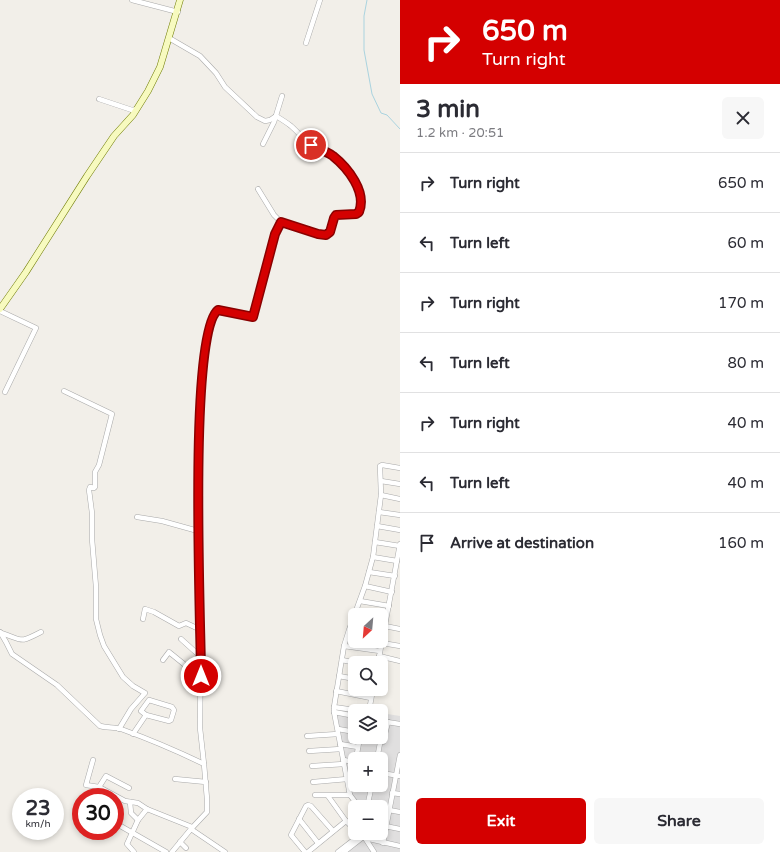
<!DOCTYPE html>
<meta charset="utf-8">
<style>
:root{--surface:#fff;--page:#f7f7f7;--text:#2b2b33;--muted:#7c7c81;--line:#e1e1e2;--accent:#d40000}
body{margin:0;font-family:"Varela Round",sans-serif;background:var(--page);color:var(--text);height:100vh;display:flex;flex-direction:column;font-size:15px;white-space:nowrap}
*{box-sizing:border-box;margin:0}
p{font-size:13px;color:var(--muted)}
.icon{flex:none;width:22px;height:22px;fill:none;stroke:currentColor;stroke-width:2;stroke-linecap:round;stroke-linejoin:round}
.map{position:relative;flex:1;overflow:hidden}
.side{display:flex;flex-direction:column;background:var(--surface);width:380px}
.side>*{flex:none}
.banner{background:#d40000;color:#fff;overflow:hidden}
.needle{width:26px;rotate:206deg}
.controls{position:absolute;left:348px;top:608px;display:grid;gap:8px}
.controls a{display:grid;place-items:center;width:40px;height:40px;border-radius:6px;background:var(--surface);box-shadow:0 2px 6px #0003;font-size:20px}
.speed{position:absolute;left:12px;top:788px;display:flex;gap:8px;font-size:20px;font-weight:700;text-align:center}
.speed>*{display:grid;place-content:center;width:52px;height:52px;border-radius:50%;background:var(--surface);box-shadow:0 2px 6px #0003;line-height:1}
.speed small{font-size:10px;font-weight:400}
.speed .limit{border:6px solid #d22;background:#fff;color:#111}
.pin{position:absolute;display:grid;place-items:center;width:34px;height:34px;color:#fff;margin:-17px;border:2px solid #fff;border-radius:50%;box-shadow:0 1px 4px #0007}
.me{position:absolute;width:44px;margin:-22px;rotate:0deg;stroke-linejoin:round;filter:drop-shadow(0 0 3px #0008)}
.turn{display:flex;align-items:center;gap:14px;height:84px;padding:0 16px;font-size:18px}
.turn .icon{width:52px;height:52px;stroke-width:2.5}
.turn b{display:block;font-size:28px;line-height:34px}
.round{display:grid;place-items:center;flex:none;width:42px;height:42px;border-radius:6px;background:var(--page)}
.head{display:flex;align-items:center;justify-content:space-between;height:68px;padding:0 16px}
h1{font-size:24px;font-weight:800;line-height:30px}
.action{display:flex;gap:8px;margin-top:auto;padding:8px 16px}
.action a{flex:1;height:46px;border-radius:6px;background:var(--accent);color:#fff;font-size:16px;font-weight:800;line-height:46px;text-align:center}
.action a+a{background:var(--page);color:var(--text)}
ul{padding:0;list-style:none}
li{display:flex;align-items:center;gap:12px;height:60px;padding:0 16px;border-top:1px solid var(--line)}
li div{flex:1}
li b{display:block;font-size:15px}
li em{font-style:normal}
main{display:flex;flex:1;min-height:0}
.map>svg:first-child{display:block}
.residential{fill:#e0dfdf;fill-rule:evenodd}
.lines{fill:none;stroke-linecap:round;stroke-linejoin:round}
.stream{stroke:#aad3df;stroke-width:1}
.minor-casing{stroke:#a9a9a9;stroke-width:5.5}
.secondary-casing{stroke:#707d05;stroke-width:7}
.minor{stroke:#fff;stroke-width:4.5}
.secondary{stroke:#f7fabf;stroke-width:6}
.route-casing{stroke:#8a0000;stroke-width:10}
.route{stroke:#d40000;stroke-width:7}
</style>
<main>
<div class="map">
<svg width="400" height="852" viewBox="0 0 400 852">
<rect width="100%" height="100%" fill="#f2efe9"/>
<path class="residential" d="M339,713H355V737H381V713L400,716V852H340L357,833H381V807H359L351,797L336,714ZM355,759H381V785H355Z"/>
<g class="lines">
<path class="stream" d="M367,0L364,16V50L372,94L381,113L387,115L400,129"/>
<defs>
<g id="minor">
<path d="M132,0L178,12"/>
<path d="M169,38L200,56L216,73L225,87L257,117L265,121L270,120L276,116"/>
<path d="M306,43L320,0"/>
<path d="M99,99L132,110L137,109"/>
<path d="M263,144L274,122L282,96"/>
<path d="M258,189L274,215L281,222L318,234L327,235L330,232L334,218L336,215L357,214C372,200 345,165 333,156C326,151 318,150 311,145C304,140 298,132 291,126C286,122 281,119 276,116"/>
<path d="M0,311L36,328L5,392"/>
<path d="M64,391L112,414L99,465L95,472V487L94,488L90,487L89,490L92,513V539L96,587V619L100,635L104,646L123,677L133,686L145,693L131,709L119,729"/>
<path d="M381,481L400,484"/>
<path d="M381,495L400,499"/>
<path d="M379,512L400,515"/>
<path d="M137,517L162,521L198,531"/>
<path d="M377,526L400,530"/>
<path d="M375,542L400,546"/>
<path d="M373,557L397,561"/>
<path d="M369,572L395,576"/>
<path d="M365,586L392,592"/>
<path d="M360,601L389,606"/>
<path d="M143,619L145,609L154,612L179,626L186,623L201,630"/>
<path d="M385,626L400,629"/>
<path d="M0,632L6,642L12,654L57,685L100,726C107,728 114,727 121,729C149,739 177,751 204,764L207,799V812L191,829L225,852"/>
<path d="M1,633C24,640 18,644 41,632"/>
<path d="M181,639L201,657"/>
<path d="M382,643L400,646"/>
<path d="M344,646L380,651"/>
<path d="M379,656L400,661"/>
<path d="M163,660L169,652L190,669L201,676"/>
<path d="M342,660L356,663"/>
<path d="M378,663L400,544"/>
<path d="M339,676L355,679"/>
<path d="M336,691L371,698"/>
<path d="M334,707V712L350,795L359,807"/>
<path d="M361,711L334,707L344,646L349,630L365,586L373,557L381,495L380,466L382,465L400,468"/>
<path d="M369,711L373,689"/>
<path d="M334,712L355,716"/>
<path d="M387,722L400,724"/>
<path d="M338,729L355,732"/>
<path d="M133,734L146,715L169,721L171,720L174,710L172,707L149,700L141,711L146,715"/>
<path d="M307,736L338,734"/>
<path d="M383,742L388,722"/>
<path d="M340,744L358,747"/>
<path d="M309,751L341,749"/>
<path d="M356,759L360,737"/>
<path d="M377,759L385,717L381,715"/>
<path d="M93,760L86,785L99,787L125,801L138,803L147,809"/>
<path d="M343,760L355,762"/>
<path d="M204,764L200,728L201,630L198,564L197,474L199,417L203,365L208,335L215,313L218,310L253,317L275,234L281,222"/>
<path d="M312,766L344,764"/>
<path d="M381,773L400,776"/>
<path d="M175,779L206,782"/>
<path d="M313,782L347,779"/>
<path d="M99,787L106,776L129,788"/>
<path d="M349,790L351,787L355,767"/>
<path d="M392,793L400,794"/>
<path d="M315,795H350"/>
<path d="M328,796L346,821L355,830"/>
<path d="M130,802L131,813L138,820"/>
<path d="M367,807L372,785"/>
<path d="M389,810L400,812"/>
<path d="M299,819L318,843"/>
<path d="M117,824L166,852"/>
<path d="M385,826L400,829"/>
<path d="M365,838L400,846"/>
<path d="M365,838L374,852"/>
<path d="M180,842L186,848"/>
<path d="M383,843L400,755"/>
<path d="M134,852L127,844L138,820L147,809L192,827"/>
<path d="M172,852L191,829"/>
<path d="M305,852L291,835L306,806L308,805L311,806L333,831"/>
<path d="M308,852L346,821"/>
<path d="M338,852L360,835L358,833"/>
<path d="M344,852L363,837L364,833"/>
</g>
<path id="secondary" d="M0,309L26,272L87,176L114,136L133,115L148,91L160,67L180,0"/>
</defs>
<use href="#minor" class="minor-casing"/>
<use href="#secondary" class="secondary-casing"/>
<use href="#minor" class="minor"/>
<use href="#secondary" class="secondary"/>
</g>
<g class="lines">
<defs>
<path id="route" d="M201,676C201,626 188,332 218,310L253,317L275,234L281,222L318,234L326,235L330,232L334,218L336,215L356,214L359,212C367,192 348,168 333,156C326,151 319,149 311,145"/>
</defs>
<use href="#route" class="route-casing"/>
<use href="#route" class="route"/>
</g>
</svg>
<div class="controls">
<a><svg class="needle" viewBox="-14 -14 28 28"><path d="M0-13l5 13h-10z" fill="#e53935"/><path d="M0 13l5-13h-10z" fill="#7c7c81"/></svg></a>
<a><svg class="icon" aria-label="search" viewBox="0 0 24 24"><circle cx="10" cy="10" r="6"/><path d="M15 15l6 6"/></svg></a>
<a><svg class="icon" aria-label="layers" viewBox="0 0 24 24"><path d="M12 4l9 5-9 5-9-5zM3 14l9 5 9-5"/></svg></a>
<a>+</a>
<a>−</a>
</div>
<div class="speed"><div>23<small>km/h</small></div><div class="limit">30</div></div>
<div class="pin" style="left:311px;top:145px;background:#d93025"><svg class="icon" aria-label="arrive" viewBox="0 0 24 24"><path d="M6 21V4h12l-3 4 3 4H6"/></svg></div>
<svg class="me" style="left:201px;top:676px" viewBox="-20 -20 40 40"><circle r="17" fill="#d40000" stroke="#fff" stroke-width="3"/><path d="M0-11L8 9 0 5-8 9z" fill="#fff"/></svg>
</div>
<section class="side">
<div class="banner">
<div class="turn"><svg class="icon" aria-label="right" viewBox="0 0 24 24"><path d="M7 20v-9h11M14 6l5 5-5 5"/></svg><div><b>650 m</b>Turn right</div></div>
</div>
<div class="head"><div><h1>3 min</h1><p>1.2 km · 20:51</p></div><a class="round"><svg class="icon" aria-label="close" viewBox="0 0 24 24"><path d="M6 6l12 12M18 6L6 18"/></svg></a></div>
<ul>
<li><svg class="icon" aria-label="right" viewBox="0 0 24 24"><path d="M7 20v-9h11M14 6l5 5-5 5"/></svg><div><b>Turn right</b></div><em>650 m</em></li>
<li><svg class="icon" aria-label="left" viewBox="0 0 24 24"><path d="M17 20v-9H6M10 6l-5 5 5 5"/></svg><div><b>Turn left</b></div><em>60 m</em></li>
<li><svg class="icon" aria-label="right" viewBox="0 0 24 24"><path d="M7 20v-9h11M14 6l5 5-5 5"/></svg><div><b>Turn right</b></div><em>170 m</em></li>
<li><svg class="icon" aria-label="left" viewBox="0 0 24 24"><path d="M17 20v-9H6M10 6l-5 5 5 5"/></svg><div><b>Turn left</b></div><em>80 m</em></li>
<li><svg class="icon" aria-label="right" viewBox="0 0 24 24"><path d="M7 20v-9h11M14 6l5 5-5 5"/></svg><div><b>Turn right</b></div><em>40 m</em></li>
<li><svg class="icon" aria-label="left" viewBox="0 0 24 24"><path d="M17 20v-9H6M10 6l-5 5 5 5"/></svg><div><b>Turn left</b></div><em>40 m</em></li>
<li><svg class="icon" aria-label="arrive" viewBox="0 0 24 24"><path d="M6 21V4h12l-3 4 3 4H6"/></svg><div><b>Arrive at destination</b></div><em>160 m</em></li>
</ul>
<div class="action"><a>Exit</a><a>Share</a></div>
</section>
</main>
